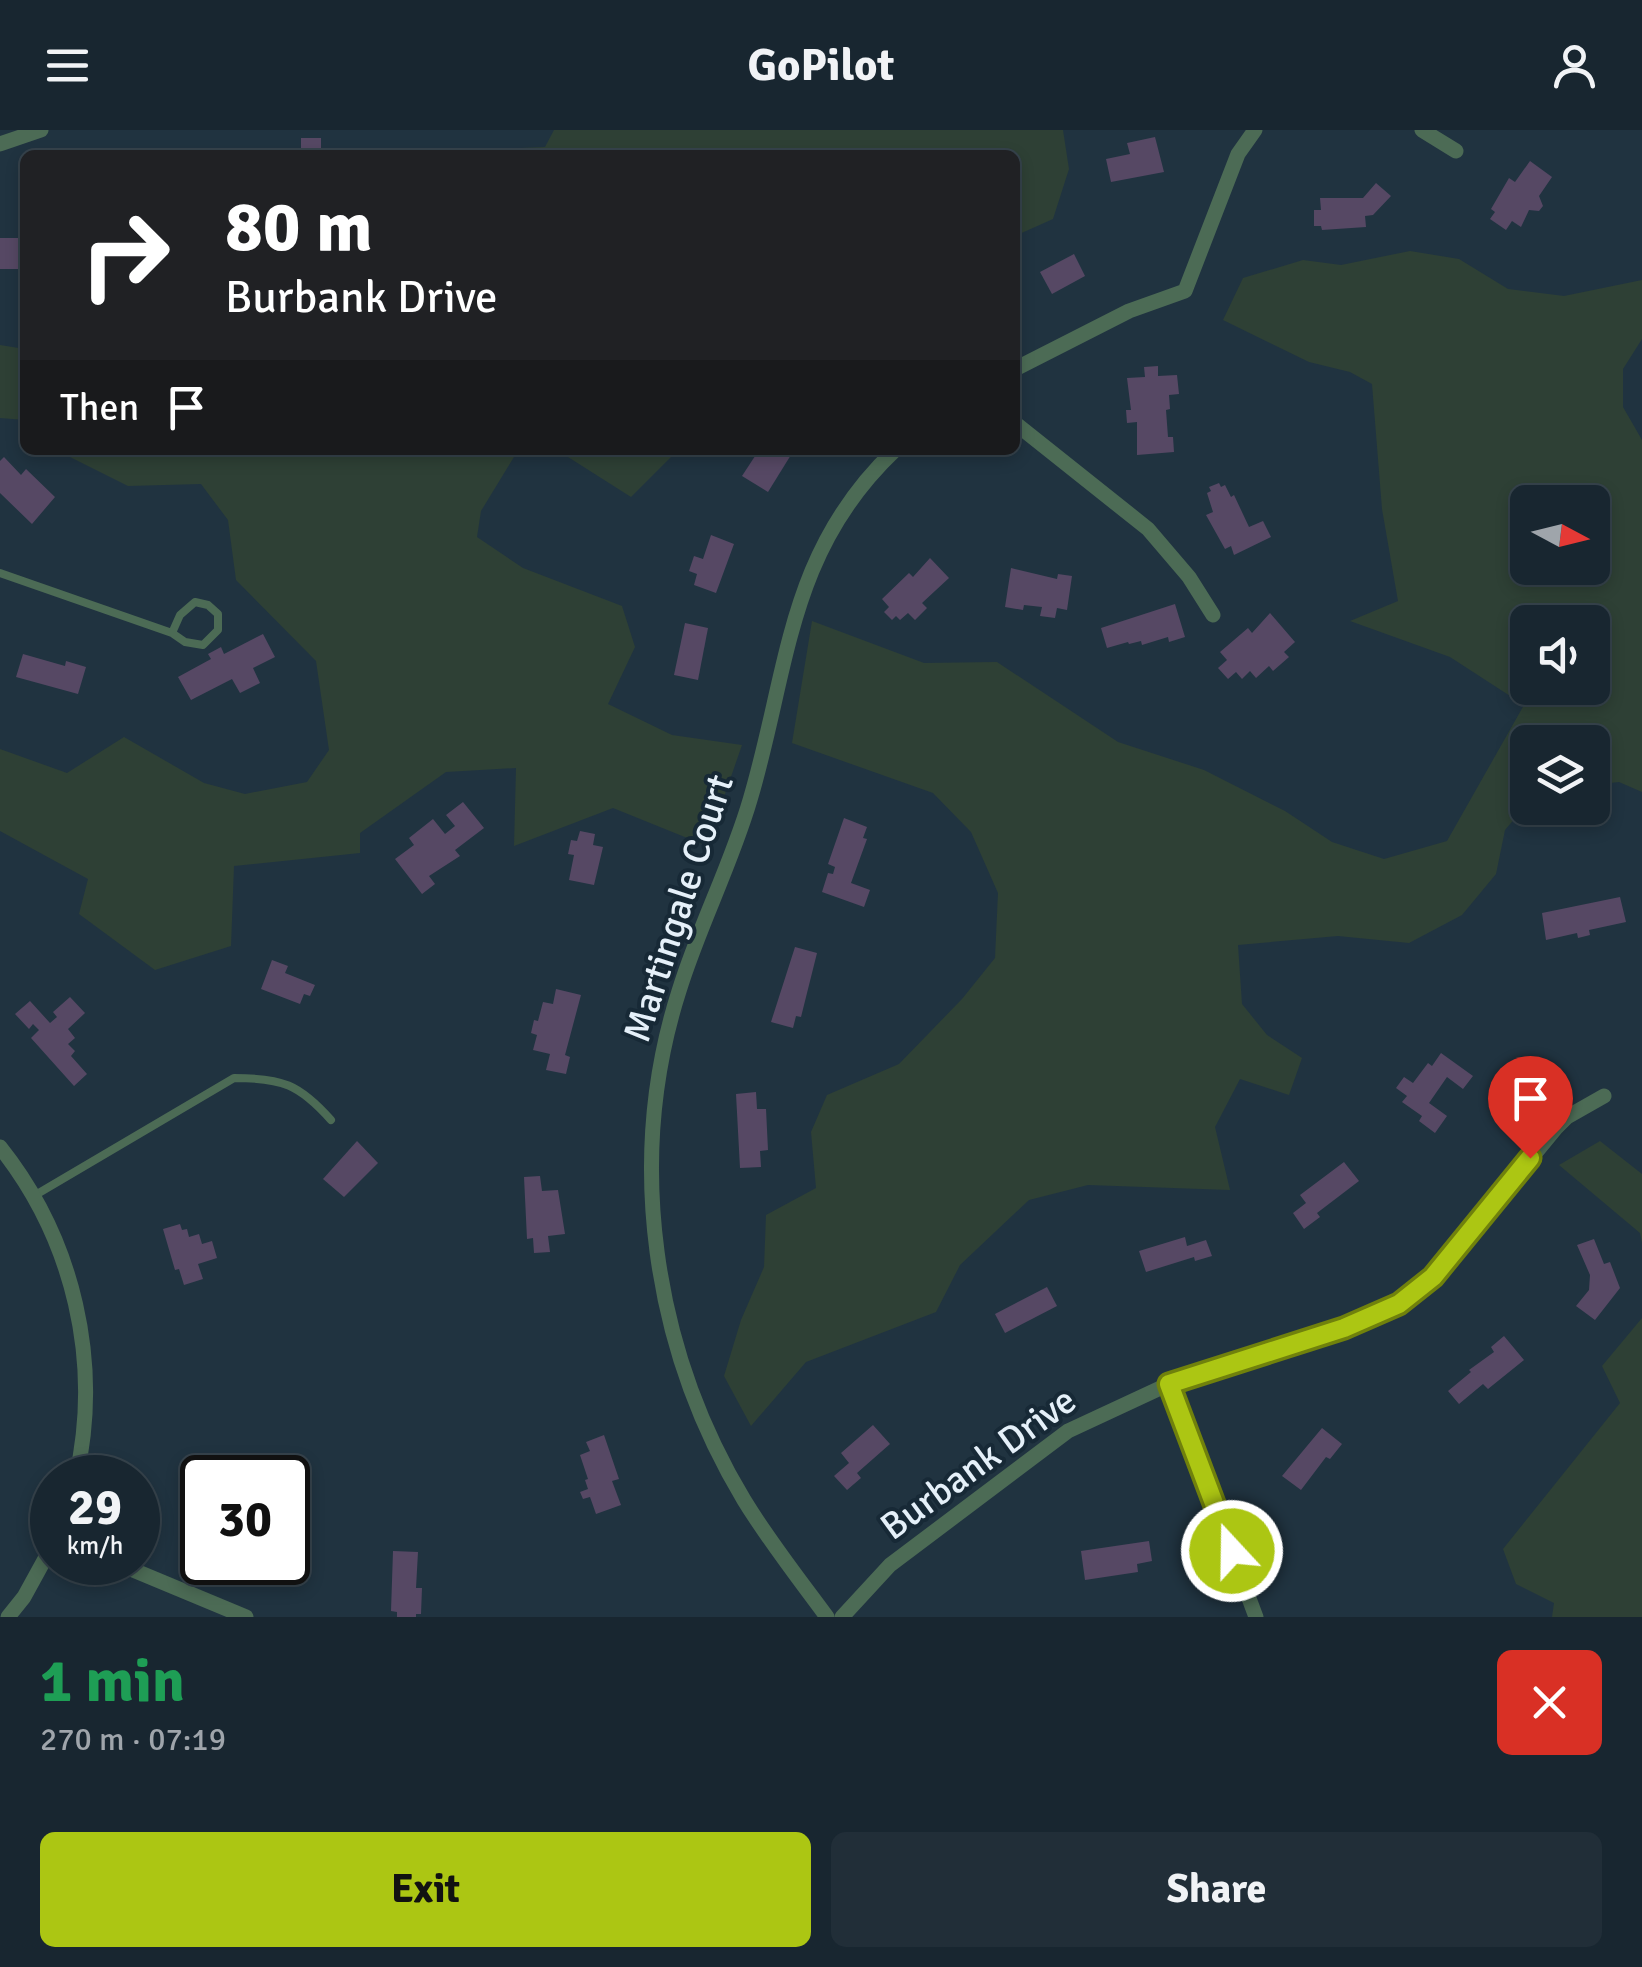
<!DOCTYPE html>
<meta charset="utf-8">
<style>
:root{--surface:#182630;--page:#212e38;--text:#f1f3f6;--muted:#9fa5ab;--line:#36434c;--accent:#acc613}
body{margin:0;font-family:Signika,sans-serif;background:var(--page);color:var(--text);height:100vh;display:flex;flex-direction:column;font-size:38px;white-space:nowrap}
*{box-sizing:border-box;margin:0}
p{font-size:32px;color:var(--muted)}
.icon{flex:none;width:55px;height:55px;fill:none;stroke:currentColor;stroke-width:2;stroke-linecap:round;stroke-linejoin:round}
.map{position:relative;height:1487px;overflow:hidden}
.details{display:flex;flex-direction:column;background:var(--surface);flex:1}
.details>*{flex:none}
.guide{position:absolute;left:20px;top:20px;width:1000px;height:305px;border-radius:15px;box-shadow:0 5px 15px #0003,0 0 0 2px var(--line);background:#202124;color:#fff;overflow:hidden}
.needle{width:65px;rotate:97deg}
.buttons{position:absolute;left:1510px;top:355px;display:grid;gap:20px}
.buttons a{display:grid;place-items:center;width:100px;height:100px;border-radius:15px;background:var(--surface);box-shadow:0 5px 15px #0003,0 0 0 2px var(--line);font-size:50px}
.speed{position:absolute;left:30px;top:1325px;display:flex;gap:20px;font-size:50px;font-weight:700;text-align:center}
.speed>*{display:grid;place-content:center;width:130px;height:130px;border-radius:50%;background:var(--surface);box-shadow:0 5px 15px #0003,0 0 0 2px var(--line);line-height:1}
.speed small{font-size:25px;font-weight:400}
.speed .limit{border:5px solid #111;border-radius:15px;background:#fff;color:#111}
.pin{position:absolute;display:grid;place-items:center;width:85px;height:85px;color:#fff;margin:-102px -42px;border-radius:50% 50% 50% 0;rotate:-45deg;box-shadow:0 0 10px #0007}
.pin .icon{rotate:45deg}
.me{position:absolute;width:110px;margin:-55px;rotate:339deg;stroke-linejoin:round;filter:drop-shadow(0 0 8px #0008)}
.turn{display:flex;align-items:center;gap:35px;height:210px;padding:0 40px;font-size:45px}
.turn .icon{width:130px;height:130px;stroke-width:2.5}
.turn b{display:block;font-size:70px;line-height:85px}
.then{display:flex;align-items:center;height:95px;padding:0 40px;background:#0003;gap:20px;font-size:38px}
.round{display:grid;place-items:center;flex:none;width:105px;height:105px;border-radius:15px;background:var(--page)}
.summary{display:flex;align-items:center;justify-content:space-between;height:170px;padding:0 40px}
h1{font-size:60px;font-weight:700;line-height:75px;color:#1e9e55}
.action{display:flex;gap:20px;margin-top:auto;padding:20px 40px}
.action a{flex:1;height:115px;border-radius:15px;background:var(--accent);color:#111;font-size:40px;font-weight:700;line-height:115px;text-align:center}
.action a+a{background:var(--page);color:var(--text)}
header{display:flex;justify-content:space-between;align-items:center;height:130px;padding:0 40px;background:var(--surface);font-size:45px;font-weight:700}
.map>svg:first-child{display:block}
.green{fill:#2e4035;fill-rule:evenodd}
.building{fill:#564864}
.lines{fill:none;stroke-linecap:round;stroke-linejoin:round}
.service{stroke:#4c6b55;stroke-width:8}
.minor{stroke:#4c6b55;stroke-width:15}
.route-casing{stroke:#70810c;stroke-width:25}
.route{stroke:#acc613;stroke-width:18}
.labels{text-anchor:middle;stroke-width:8;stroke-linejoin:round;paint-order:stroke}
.street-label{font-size:38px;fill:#e5f0f9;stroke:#172936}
</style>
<header><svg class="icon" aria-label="menu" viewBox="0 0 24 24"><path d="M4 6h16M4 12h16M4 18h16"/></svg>GoPilot<svg class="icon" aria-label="person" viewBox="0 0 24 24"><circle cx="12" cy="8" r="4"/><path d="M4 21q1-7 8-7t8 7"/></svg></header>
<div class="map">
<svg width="1642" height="1487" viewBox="0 0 1642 1487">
<rect width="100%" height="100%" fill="#203340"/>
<g class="green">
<path d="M554,0H1063L1069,39L1053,89L1015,106V25H466L469,20L545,17Z"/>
<path d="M1410,121L1459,129L1508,159L1564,166L1642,150V209L1623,239V277L1642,310V662L1619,652L1593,655L1592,612H1528L1527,674L1505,700L1496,744L1462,785L1409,813L1338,806L1238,815L1242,874L1267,905L1302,928L1289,965L1240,949L1215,997L1230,1060L1088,1055L1029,1070L960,1135L936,1182L806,1232L751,1296L724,1246L741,1190L764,1137L766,1085L816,1058L811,1002L827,965L899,934L962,869L995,828L998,763L971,702L933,663L792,613L812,491L924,533L997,532L1118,612L1204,640L1285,681L1332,712L1384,729L1447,711L1524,575L1450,527L1350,491L1398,471L1382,379L1372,254L1350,242L1309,232L1223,190L1243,148L1303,130L1341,135ZM1592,372V438H1528V372ZM1592,492V558H1528V492Z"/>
<path d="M0,215L25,219V290L0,288Z"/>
<path d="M63,320H547L514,327L481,381L477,407L523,438L622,476L635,517L608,574L672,605L742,615L707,716L613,678L514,716L516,638L446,642L360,703V723L234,736L231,816L155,840L79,784L88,749L0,701V619L67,643L124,607L204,653L245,664L307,652L329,620L316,531L236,450L228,390L201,354L128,356L70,327Z"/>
<path d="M557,320H678L631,367Z"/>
<path d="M1600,1011L1642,1044V1113L1640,1103L1559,1035Z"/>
<path d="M1642,1188V1487H1552L1554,1473L1516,1454L1503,1419L1620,1273L1602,1236Z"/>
</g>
<g class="building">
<path d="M1155,7L1164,42L1111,52L1106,29L1130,24L1127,13Z"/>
<path d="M301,8H321V19H330V25H301Z"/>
<path d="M1530,31L1552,47L1539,66L1543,76L1539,81L1529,80L1521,97L1512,91L1506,100L1490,89L1495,82L1491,79L1509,48L1515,52Z"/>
<path d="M1376,53L1391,66L1373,85L1365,86L1366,97L1322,100L1321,96H1314V80H1321L1320,68H1363Z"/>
<path d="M0,108H22L21,139H0Z"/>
<path d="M1074,124L1085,146L1052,164L1040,142Z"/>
<path d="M1158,236V246L1177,245L1179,264L1169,265L1170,279L1166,280L1168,307H1173L1174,322L1137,325V292L1127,293L1126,280H1131L1127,248L1145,247L1144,237Z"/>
<path d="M759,320H794L768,362L742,346Z"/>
<path d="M4,327L21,345L26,339L55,367L32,394L0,363V331Z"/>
<path d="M1219,353L1221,357L1225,355L1231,367L1234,365L1249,397L1263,391L1271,407L1234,425L1231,416L1225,419L1206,385L1213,382L1207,363L1211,361L1209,357Z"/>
<path d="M711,405L734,414L716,463L694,455L697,444L689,441L694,426L703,429Z"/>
<path d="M930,428L949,448L922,473L927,478L915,490L908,483L900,490L896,486L892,490L884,482L889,477L882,469L909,443L913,447Z"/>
<path d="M1011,438L1057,449L1058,444L1072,446L1067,480L1057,478L1055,488L1040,486L1042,477L1024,475L1023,480L1005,477Z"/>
<path d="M1175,474L1185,507L1169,512L1168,507L1142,515L1141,511L1129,514L1128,512L1107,518L1101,498Z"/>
<path d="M1270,483L1295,512L1284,522L1289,527L1273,541L1269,536L1256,548L1250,541L1242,549L1236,542L1228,549L1218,538L1227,530L1220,522L1248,498L1252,503Z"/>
<path d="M685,493L708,498L698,550L674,545Z"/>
<path d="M263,504L275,527L253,538L260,553L240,563L232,549L191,570L178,547L211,529L208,524L221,517L224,524Z"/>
<path d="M23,524L65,536L66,531L86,537L78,564L16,547Z"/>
<path d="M463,672L484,698L455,720L460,726L429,746L435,754L422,764L395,729L414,715L409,708L433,689L445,704L455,696L446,685Z"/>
<path d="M844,688L867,697L863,708L867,709L851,753L870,760L864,777L822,762L828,743L833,744L835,737L828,734Z"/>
<path d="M580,701L595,704L593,715L603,717L594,755L569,750L574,725L568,724L571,710L577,711Z"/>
<path d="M1620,767L1626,792L1589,800L1590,805L1578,808L1577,803L1546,810L1542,783Z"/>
<path d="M795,817L817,823L801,887L796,886L793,898L771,892Z"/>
<path d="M272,830L288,836L285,843L315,855L310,866L304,864L300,874L261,859Z"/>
<path d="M556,859L581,865L565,925L570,927L566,944L546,940L550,924L533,920L537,905L531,903L534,890L538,891L543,872L553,874Z"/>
<path d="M70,867L85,883L68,899L75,908L68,914L75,921L71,926L87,944L74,956L31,908L39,900L33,894L29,899L15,884L30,871L50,893L57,887L53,882Z"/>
<path d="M1441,923L1473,946L1463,959L1447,947L1429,973L1447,986L1435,1003L1419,991L1422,986L1402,972L1407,966L1396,958L1404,947L1413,953L1428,933L1432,936Z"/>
<path d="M756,962L757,979H766L768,1020L760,1021L761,1037L740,1038L736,964Z"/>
<path d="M357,1011L378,1033L344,1067L323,1049Z"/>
<path d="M1344,1032L1359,1051L1317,1083L1320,1087L1304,1099L1293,1083L1306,1073L1300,1065Z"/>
<path d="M540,1046L542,1061L558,1060L565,1104L548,1106L550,1122L534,1123L533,1108L527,1109L524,1047Z"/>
<path d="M180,1094L182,1100L187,1099L189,1107L199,1104L202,1114L212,1111L217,1128L198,1134L203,1149L184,1155L179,1139L175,1140L163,1099Z"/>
<path d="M1185,1107L1187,1116L1206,1110L1212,1126L1195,1131L1194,1127L1146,1142L1139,1121Z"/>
<path d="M1594,1109L1604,1134L1610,1132L1620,1158L1595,1190L1576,1176L1589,1160L1590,1145L1577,1115Z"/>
<path d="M1047,1157L1057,1176L1005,1203L995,1184Z"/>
<path d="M1504,1206L1524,1230L1488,1259L1483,1254L1459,1274L1448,1261L1471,1242L1469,1240L1494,1222L1491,1217Z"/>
<path d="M873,1295L890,1314L857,1343L861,1348L847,1360L834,1346L849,1333L841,1323Z"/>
<path d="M1322,1298L1342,1314L1330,1329L1326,1327L1301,1360L1282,1346Z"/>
<path d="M604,1305L619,1349L612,1351L621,1375L596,1384L590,1367L583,1369L580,1362L588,1359L585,1350L588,1349L580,1325L590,1321L586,1312Z"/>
<path d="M200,1323L215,1334L221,1325L236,1337L228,1348H202V1360L196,1356L202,1349L188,1339Z"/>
<path d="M1149,1411L1152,1431L1137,1434L1138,1442L1085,1450L1081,1421Z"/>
<path d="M393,1421L418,1422L416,1458H422L421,1484H416V1487H397V1482L391,1481Z"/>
</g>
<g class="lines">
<g class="service">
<path d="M0,443L172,503L185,512L203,515L218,500V484L208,475L195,472L180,485L172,503"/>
<path d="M32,1067L234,948C282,948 299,954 331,990"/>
</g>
<g class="minor">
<path d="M1422,0L1456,21"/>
<path d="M0,14L41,0"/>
<path d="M1015,239L1129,181L1185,161L1238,24L1255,0"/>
<path d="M1015,293L1148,399L1189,447L1213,485"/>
<path d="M0,1017C74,1110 102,1232 76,1348"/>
<path d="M1169,1254L1256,1487"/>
<path d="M114,1432L246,1487"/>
<path d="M8,1487L24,1467L52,1416"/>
<path d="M827,1487C799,1449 769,1411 744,1370C653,1219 625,1030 679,861C699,796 731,735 750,670C789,539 787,422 895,320"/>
<path d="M842,1487L890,1435L1068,1301L1169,1254L1344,1198L1399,1174L1433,1147L1556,998L1567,987L1604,966"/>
</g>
</g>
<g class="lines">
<defs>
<path id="route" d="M1232,1421L1169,1254L1344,1198L1399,1174L1433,1147L1530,1028"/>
</defs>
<use href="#route" class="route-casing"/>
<use href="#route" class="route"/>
</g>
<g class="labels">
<g class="street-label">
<text transform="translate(678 778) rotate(-72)" y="13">Martingale Court</text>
<text transform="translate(978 1333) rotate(-36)" y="13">Burbank Drive</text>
</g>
</g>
</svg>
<div class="buttons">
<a><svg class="needle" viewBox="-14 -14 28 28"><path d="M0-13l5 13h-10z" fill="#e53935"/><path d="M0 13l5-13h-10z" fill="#9fa5ab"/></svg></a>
<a><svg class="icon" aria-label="sound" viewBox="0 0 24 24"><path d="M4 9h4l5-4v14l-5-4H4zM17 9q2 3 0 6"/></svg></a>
<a><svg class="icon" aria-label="layers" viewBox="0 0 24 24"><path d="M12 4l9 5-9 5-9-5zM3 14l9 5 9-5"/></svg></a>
</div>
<div class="speed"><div>29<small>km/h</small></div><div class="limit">30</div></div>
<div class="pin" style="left:1530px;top:1028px;background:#d93025"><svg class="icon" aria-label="arrive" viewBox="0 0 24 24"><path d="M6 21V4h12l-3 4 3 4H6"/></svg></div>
<svg class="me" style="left:1232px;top:1421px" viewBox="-20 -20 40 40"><circle r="17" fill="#acc613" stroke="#fff" stroke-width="3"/><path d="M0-11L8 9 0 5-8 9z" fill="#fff"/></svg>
<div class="guide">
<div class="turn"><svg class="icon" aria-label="right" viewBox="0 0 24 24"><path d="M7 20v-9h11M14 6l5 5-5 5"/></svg><div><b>80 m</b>Burbank Drive</div></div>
<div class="then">Then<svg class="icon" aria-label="arrive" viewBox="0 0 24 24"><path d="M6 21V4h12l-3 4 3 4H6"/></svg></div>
</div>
</div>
<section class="details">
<div class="summary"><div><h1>1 min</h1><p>270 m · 07:19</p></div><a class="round" style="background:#d93025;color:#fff"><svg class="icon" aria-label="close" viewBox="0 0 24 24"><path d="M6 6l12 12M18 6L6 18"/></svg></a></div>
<div class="action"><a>Exit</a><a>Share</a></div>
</section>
